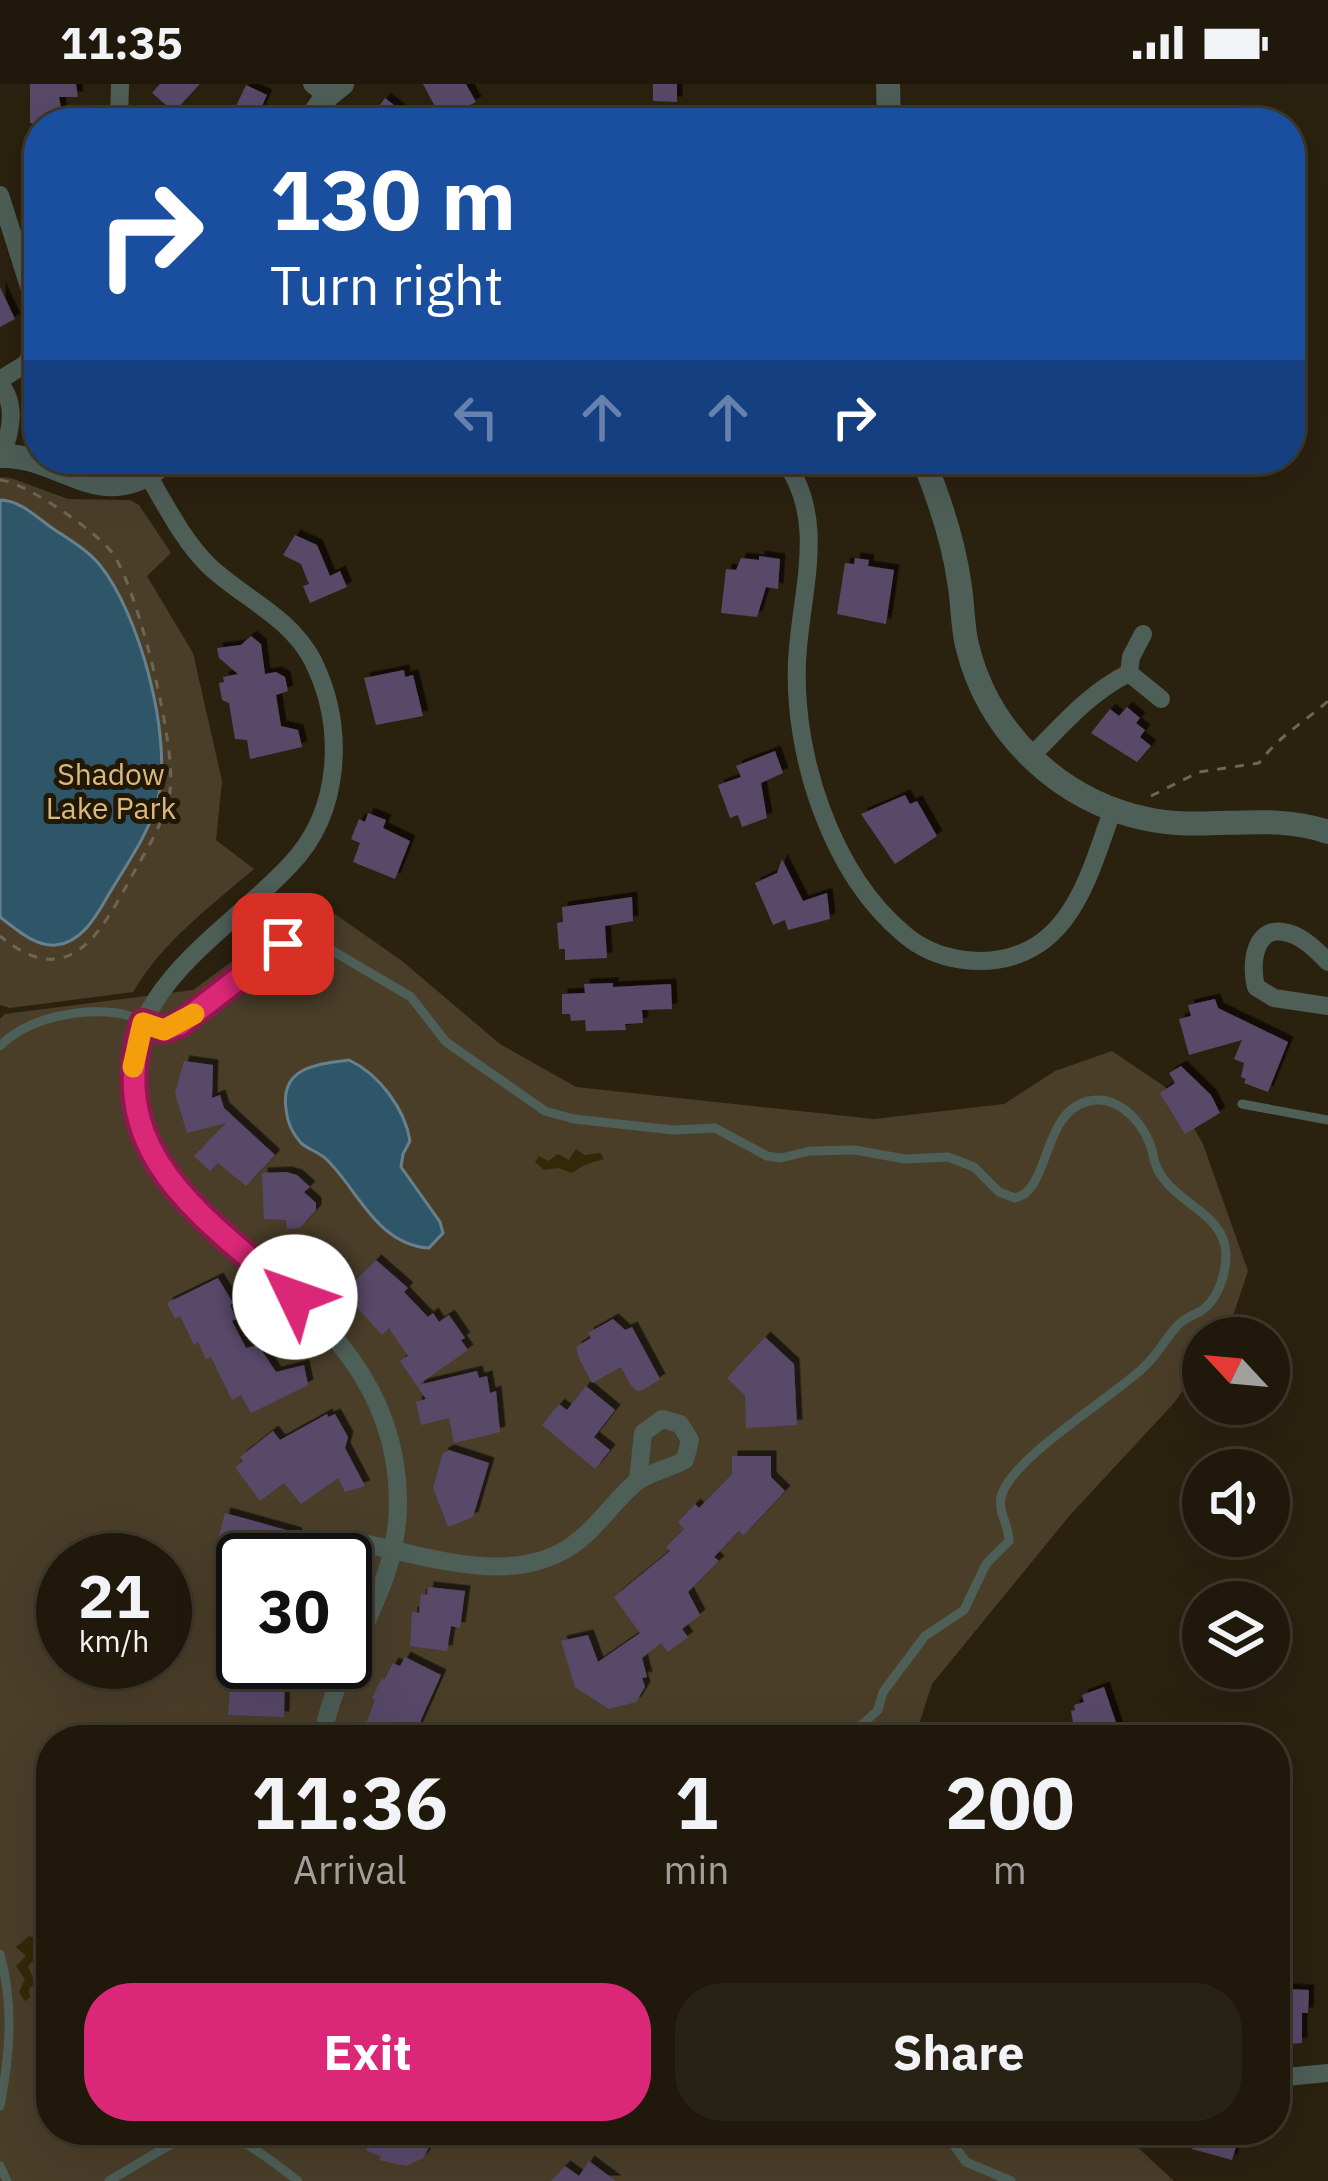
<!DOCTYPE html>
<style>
:root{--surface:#20190b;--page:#282214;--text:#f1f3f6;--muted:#a2a09d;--line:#3d382c;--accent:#db2777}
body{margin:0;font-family:"IBM Plex Sans",sans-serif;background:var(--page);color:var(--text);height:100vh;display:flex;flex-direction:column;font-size:45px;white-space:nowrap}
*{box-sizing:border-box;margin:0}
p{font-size:39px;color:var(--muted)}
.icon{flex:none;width:66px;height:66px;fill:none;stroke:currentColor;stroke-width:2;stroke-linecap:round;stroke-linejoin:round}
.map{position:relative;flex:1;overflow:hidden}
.side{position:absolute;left:36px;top:1641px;width:1254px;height:420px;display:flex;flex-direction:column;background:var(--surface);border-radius:48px;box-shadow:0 12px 48px #0002,0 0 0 3px var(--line)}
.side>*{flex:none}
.guide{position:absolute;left:24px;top:24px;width:1281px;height:366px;border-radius:48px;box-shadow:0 12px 48px #0002,0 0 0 3px var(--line);background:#1a4fa0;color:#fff;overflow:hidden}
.needle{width:78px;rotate:296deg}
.buttons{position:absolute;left:1182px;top:1233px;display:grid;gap:24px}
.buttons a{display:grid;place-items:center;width:108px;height:108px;border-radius:50%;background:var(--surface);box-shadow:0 12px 48px #0002,0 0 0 3px var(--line);font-size:60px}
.speed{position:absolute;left:36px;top:1449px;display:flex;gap:24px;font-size:60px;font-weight:700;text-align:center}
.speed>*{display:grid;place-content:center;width:156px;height:156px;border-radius:50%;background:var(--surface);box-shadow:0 12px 48px #0002,0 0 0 3px var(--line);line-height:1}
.speed small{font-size:30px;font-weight:400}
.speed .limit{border:6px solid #111;border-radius:18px;background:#fff;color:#111}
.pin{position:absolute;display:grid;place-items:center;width:102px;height:102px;color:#fff;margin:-51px;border-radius:24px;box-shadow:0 6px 18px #0006}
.me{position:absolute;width:132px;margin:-66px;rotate:312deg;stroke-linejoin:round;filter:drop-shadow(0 0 9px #0008)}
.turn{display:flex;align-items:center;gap:42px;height:252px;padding:0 48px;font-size:54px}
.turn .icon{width:156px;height:156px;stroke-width:2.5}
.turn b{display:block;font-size:84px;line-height:102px}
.lanes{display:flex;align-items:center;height:114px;padding:0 48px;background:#0003;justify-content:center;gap:60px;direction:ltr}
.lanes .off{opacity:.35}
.eta{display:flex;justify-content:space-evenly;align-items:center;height:204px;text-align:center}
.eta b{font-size:72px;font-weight:700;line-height:84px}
.action{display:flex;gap:24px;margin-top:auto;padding:24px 48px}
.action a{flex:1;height:138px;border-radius:48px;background:var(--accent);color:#fff;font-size:48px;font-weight:700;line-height:138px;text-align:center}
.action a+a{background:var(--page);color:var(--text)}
.status{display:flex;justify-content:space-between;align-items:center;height:84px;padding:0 60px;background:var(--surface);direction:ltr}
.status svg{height:33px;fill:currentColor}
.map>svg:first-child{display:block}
.green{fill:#4a3e29;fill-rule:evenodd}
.sand{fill:#322908}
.water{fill:#2f5569;stroke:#67808b;stroke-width:3}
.building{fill:#594969;filter:url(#shadow)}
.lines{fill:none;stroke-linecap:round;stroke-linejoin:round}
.path{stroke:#6e6555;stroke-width:3;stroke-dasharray:9 9;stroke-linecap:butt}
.service{stroke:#4e5f58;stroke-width:9}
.minor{stroke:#4e5f58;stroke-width:18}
.tertiary{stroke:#4e5f58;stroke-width:24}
.route-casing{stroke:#8e194d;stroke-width:30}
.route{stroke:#db2777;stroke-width:21}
.slow{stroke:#f59e0b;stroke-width:21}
.labels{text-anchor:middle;stroke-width:10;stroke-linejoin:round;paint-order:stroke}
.park-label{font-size:30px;fill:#dbba80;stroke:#211806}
</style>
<div class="status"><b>11:35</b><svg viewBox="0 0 49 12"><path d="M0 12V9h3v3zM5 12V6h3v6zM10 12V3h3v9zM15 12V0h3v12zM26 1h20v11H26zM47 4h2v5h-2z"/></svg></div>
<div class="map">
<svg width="1328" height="2097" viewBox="0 0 1328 2097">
<defs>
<filter id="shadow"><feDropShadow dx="5.5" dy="-5.5" stdDeviation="0" flood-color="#0009"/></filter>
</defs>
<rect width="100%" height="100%" fill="#2b210f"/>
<g class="green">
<path d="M0,393L11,394L68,415L130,416L139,421L171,469L147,492L193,569L222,697L216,756L254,785C210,823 163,857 133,908L10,924L0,921Z"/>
<path d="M335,830L402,877L500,960L576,1003L874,1035L1004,1020L1055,987L1112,967L1174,1009L1203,1060L1248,1187L1230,1241L1221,1254H1203V1279L1174,1319L1071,1430L932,1600L914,1656H51V2046H1119L1174,2097H0V935L5,930L193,906L291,834ZM63,1476H165V1578H63ZM243,1476H345V1578H243Z"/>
</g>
<g class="sand">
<path d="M576,1065L585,1071L600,1069L604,1075L584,1081L572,1089L558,1084L544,1086L535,1078L539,1072L548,1077L558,1070L569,1076Z"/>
<path d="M29,1852L35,1854L42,1868L28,1882L35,1899L29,1905L30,1914L25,1917L19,1908L25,1895L16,1882L26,1872L16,1863Z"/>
</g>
<g class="water">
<path d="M0,416C21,416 38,435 55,446C70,456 87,466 99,480C139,528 173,653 158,715C150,747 129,777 112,805C99,826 85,858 56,861C35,863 16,845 0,833Z"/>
<path d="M349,976C379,990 405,1025 410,1057L403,1070L401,1083L440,1138L443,1149L429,1164C375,1160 357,1103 325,1074C318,1068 308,1065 301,1059C292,1049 287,1037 286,1025C280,983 317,980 349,976Z"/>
</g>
<g class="building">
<path d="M30,0H76L78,13H59L64,39H30Z"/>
<path d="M160,0H200L174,28L152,9Z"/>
<path d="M423,0H466L476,18L450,31L447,24L438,28Z"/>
<path d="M653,0H677V18L653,17Z"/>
<path d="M246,1L267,11L254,39H228Z"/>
<path d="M385,14L417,39H367Z"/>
<path d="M0,203L15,235L0,243Z"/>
<path d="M295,451L317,461L330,492L340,487L347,503L310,519L303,502L309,500L301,480L283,471Z"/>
<path d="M759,472L780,475L778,505L766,503L757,533L721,529L726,485L736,486L741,474L759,476Z"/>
<path d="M855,474L869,476L868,482L894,486L886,540L837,530L845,479L854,480Z"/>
<path d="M251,552L261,560L265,590L276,588L285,593L288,607L276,611L281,642L298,646L302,663L250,675L247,656L235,655L229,619L222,616L219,599L224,598L223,593L238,590L219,574L217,564L241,561Z"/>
<path d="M404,586L405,593L413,591L423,632L376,641L364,594Z"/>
<path d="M1127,623L1140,634L1136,639L1145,646L1140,653L1151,662L1137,678L1091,649L1110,625L1119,632Z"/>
<path d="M775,667L783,689L761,699L767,734L742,743L738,731L730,734L718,701L741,693L736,682Z"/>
<path d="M905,711L910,720L917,717L937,752L895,780L861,730Z"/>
<path d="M368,729L386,736L383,744L410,757L395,795L353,778L360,759L351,755L359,735L365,738Z"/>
<path d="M782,775L803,817L827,809L830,835L788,846L785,836L773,841L755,799L777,789Z"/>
<path d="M632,813L633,837L605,842L607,874L565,876V865H559L557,839L563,838L562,823Z"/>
<path d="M613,899V903L671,900L672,925L642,926L643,939L625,940L626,946L586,947L585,936L571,937L570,930H562V910L585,909L584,900Z"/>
<path d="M1215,915L1218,924L1288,958L1268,1008L1244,999L1246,995L1241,993L1244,979L1234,975L1242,956L1189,971L1179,935L1191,932L1188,921Z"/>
<path d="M184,977L213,981L212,1014L220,1011L224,1024L275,1071L246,1102L218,1079L210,1087L194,1072L226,1039L187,1049L175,1009Z"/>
<path d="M1181,982L1211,1011L1220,1029L1185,1050L1160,1009L1175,999L1169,989Z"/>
<path d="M286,1088L297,1091L310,1103L304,1108L316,1119V1126L300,1144L287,1145L286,1136L264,1135L262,1089Z"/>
<path d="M376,1176L408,1204L404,1208L428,1233L433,1229L439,1238L449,1231L465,1254L461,1256L468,1266L418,1301L477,1287L479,1294L487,1292L490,1309L496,1307L500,1348L454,1359L449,1334L421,1341L416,1318L426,1315L400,1277L408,1272L389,1244L382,1251L343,1208Z"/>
<path d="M218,1194L233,1219L230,1221L236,1235L232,1237L246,1264L258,1261L276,1288L304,1281L308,1301L251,1329L241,1311L232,1316L211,1273L206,1275L198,1258L194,1261L180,1232L175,1235L167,1219Z"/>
<path d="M613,1235L625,1246L632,1243L660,1295L643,1306L637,1307L630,1300L621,1283L592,1299L579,1274L576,1263L591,1254L588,1249Z"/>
<path d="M765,1253L794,1280L797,1341L746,1344L745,1312L727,1294Z"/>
<path d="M586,1302L615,1326L594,1353L610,1366L595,1385L542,1341L559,1320L567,1326Z"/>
<path d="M327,1330L328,1333L335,1330L348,1353L345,1364L365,1402L345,1408L338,1394L301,1420L284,1399L260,1417L235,1383L243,1377L240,1373L273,1347L280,1356Z"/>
<path d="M449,1366L489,1379L473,1433L448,1443L433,1404L443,1369Z"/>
<path d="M732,1372H771V1393L785,1407L744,1451L739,1447L714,1473L719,1477L688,1508L700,1531L682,1545L688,1553L668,1568L661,1559L642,1574L647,1593L642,1594L645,1603L636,1618L609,1625L575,1603L561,1557L588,1551L598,1578L640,1549L614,1513L670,1467L666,1463L684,1445L678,1438L695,1420L699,1424L732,1390Z"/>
<path d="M225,1429L297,1449L291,1472L265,1466L263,1476H243V1566L226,1564L228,1545H222V1510L230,1490L217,1486L224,1458L218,1456Z"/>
<path d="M428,1503L465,1507L460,1544L451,1542L447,1567L410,1562L412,1528L419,1529L421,1510L427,1511Z"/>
<path d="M405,1573L441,1591L412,1656H360L375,1616L372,1614L382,1594L384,1596L393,1579L400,1582Z"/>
<path d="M232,1578L285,1581L284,1633L228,1631Z"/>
<path d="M1104,1603L1122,1656H1076L1071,1627L1075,1626L1074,1621L1084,1618L1082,1611Z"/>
<path d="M1287,1905L1309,1906L1308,1929H1302V1959L1275,1961V1913H1287Z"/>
<path d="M374,2046H439L423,2074L406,2082L379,2076L381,2073L366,2066Z"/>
<path d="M1197,2046H1241L1232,2076L1192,2065Z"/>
<path d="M589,2077L616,2097H551L565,2082L579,2092Z"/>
</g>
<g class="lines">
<g class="path">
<path d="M0,396C25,398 98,448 113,470C138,505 177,665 170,707C165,737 147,765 133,790C101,848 70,910 0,852"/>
<path d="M1151,712L1199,688L1259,679C1280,651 1302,640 1328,617"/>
</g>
<g class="service">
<path d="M0,962C27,934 79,924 117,929C141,932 155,949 180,940L267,869L283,860L301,856L321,860L411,913L446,958L545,1027L574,1035L673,1046L715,1044L767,1072L781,1074L810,1067L855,1066L905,1075L948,1073L974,1083L999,1108L1015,1114C1051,1106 1041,1028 1089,1017C1121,1010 1148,1044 1153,1071C1161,1118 1225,1124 1226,1170C1226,1190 1218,1216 1201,1227C1192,1232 1185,1234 1178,1241C1165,1255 1157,1272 1143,1284C1111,1314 1010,1375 1001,1413C998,1429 1009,1441 1009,1457L986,1480L964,1526L925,1552L883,1608L878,1626L845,1656"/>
<path d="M1242,1020L1328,1036"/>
<path d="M0,1870C14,1921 10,1970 0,2022"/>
<path d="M943,2046L966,2078L1011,2097"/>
<path d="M0,2082L7,2097"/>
<path d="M109,2097C204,2042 204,2023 298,2097"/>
</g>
<g class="minor">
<path d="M312,0L327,12"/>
<path d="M119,39L120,0"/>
<path d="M0,111L39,234"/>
<path d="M0,296L27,279L39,248"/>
<path d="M0,300C17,320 11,349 1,372"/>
<path d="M783,375C829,435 800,509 797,578C793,671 831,789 904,850C935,877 985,885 1024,868C1078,845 1094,776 1113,725"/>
<path d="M147,390C166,421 181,453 207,480C243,515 289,531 313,577C345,642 342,727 290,781C221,855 110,909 135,1029C144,1074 180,1110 212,1139C301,1219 396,1283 398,1415C399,1513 336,1569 322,1656"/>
<path d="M1129,589L1161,615"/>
<path d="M1030,673C1062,642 1087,610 1129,589L1131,573L1143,550"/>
<path d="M1328,878C1317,867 1304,853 1288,849C1254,839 1250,880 1256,903L1274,914L1328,922"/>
<path d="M322,1476L336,1460L350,1457C417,1468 505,1504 568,1464C595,1447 611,1420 635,1399C648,1388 669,1385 685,1376L690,1356L680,1340L662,1335L643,1349L638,1396"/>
<path d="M1275,1994L1328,1989"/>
</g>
<g class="tertiary">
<path d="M888,0L889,39"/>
<path d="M308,39L327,12L342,0"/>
<path d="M0,372C62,369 103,435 168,375"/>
<path d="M923,375C939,414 953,455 959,497C963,518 962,540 967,561C988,649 1060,717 1147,735C1208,748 1268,727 1328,748"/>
</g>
</g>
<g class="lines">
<defs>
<path id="route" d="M283,860L180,940L164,946L143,939C102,1073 208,1135 295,1213"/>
</defs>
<use href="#route" class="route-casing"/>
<use href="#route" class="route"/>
<path class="slow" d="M133,983L143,939L164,946L194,930"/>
</g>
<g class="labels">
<g class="park-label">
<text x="111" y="701">Shadow<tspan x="111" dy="34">Lake Park</tspan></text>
</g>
</g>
</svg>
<div class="buttons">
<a><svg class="needle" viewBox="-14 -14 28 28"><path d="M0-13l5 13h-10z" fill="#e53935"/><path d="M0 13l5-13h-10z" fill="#a2a09d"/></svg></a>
<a><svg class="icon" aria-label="sound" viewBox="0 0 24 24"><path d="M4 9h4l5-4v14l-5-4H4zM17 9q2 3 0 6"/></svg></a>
<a><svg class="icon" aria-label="layers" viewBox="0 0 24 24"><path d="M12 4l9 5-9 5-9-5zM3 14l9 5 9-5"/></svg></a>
</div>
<div class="speed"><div>21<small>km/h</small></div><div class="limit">30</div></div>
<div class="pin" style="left:283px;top:860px;background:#d93025"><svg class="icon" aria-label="arrive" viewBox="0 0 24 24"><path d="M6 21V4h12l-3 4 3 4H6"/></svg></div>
<svg class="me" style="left:295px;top:1213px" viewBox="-20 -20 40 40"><circle r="19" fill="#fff"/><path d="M0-13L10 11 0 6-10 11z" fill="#db2777"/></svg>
<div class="guide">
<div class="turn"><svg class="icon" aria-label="right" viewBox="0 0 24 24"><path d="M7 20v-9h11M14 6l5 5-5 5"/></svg><div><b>130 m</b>Turn right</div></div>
<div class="lanes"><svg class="icon off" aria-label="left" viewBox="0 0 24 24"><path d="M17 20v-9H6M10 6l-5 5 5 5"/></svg><svg class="icon off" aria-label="ahead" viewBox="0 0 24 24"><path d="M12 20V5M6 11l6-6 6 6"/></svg><svg class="icon off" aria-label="ahead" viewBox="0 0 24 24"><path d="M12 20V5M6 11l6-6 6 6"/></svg><svg class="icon" aria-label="right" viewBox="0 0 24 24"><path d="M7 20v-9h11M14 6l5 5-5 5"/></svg></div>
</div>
<section class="side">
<div class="eta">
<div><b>11:36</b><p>Arrival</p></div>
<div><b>1</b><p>min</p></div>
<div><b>200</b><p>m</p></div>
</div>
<div class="action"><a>Exit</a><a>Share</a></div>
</section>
</div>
